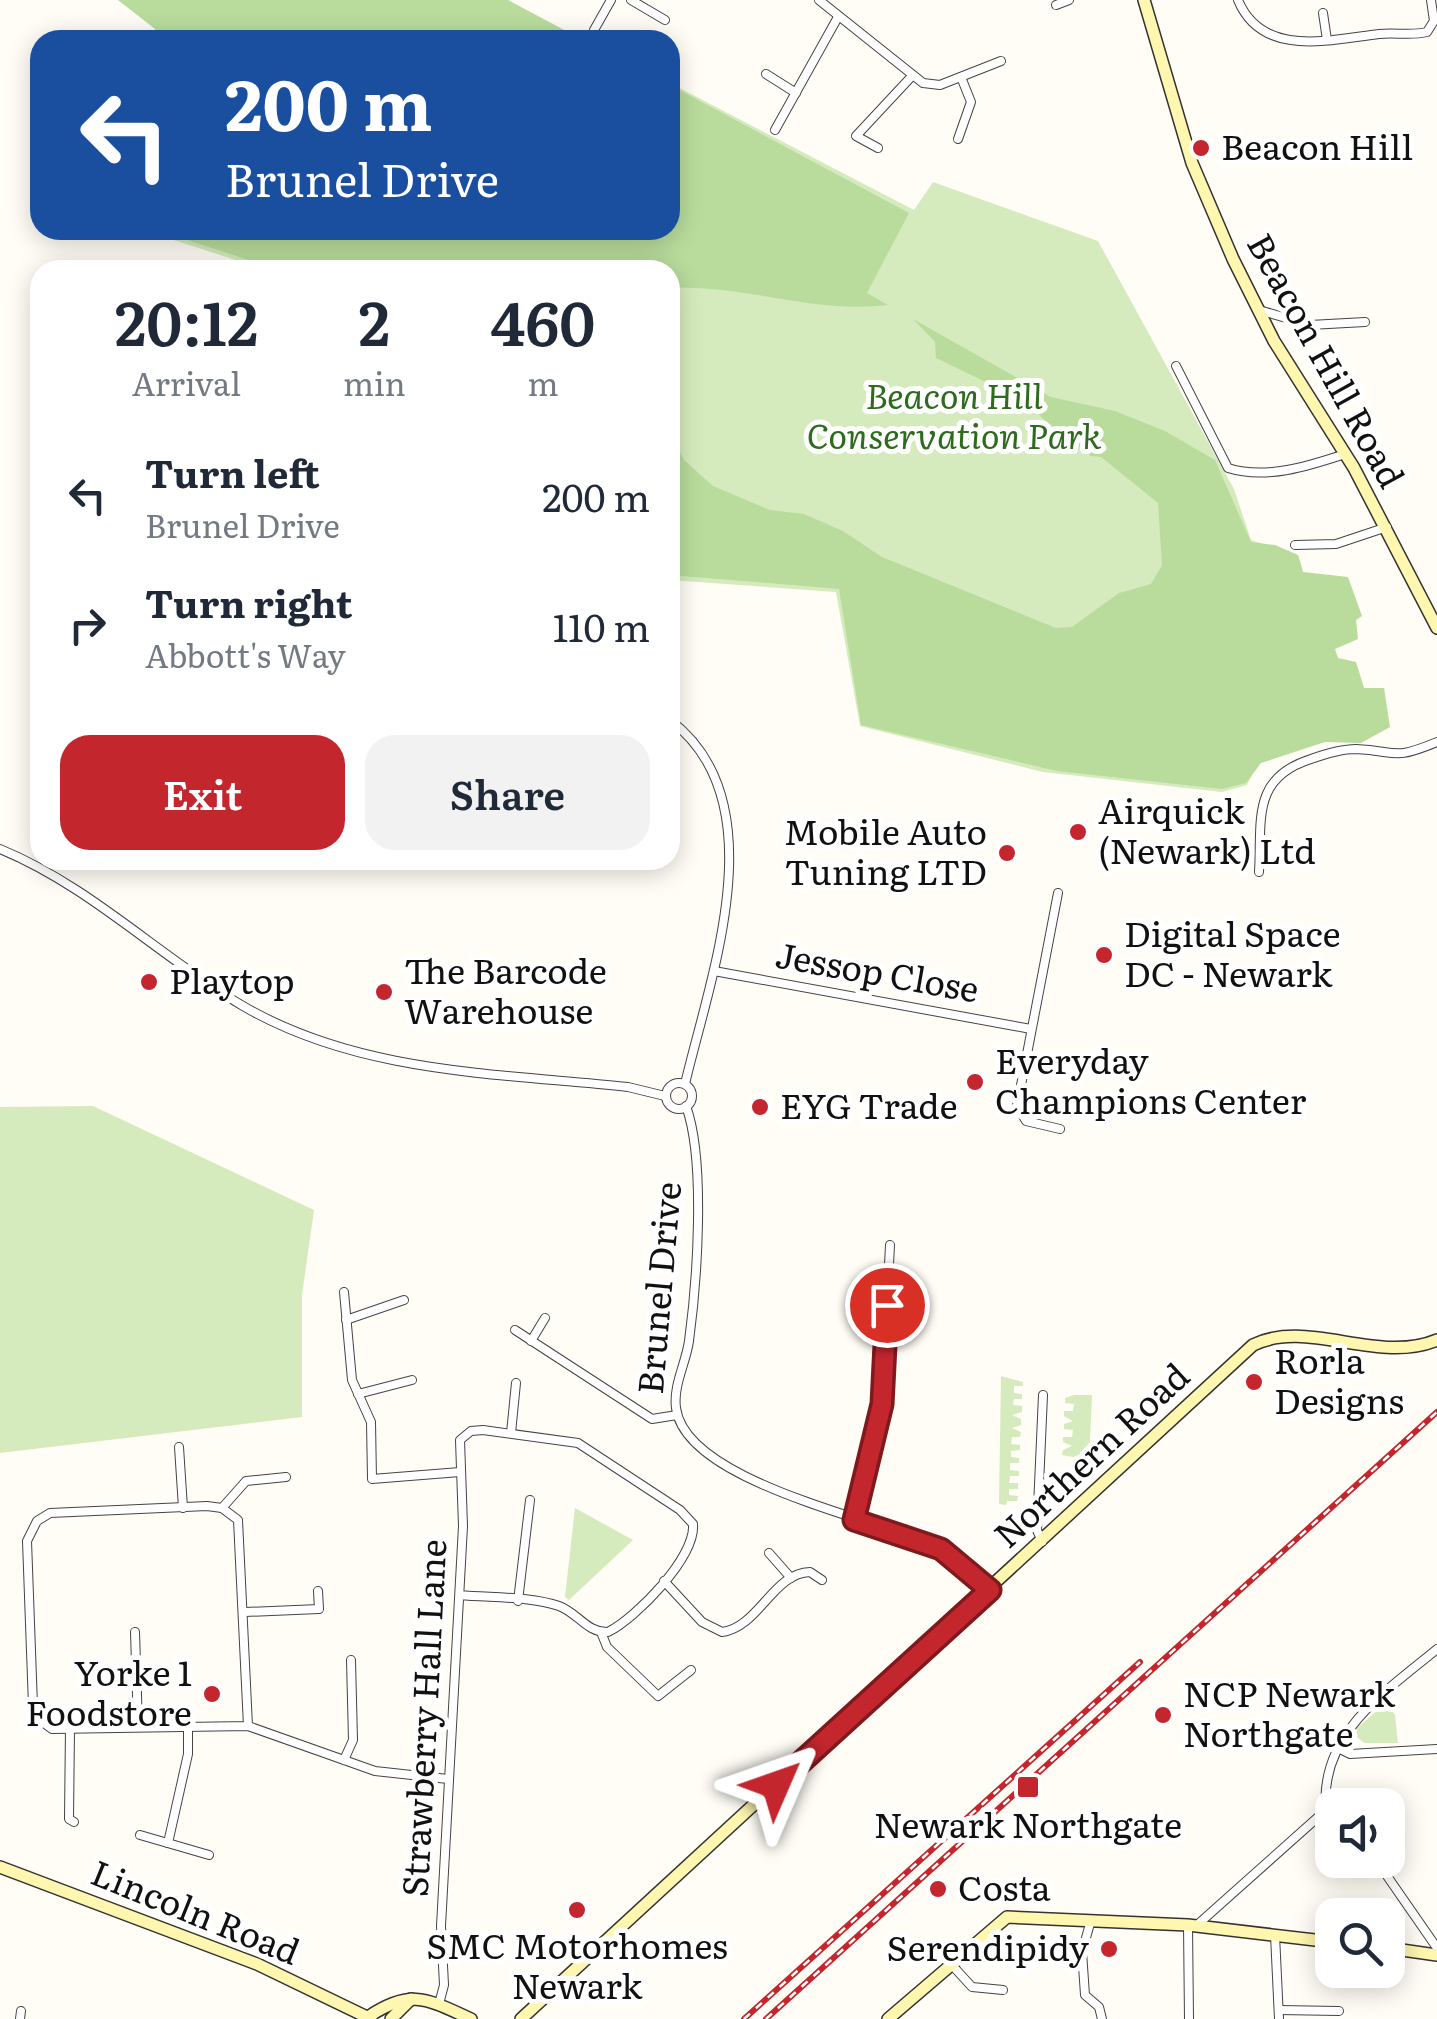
<!DOCTYPE html>
<style>
:root{--surface:#fff;--page:#f2f2f3;--text:#1f2937;--muted:#747a83;--accent:#c4262e}
body{margin:0;font-family:Literata,serif;background:var(--page);color:var(--text);height:100vh;display:flex;flex-direction:column;font-size:38px;white-space:nowrap}
*{box-sizing:border-box;margin:0}
p{font-size:32px;color:var(--muted)}
.icon{flex:none;width:55px;height:55px;fill:none;stroke:currentColor;stroke-width:2;stroke-linecap:round;stroke-linejoin:round}
.map{position:relative;flex:1;overflow:hidden}
.side{position:absolute;left:30px;top:260px;width:650px;height:610px;display:flex;flex-direction:column;background:var(--surface);border-radius:30px;box-shadow:0 5px 25px #0003}
.side>*{flex:none}
.guide{position:absolute;left:30px;top:30px;width:650px;height:210px;border-radius:30px;box-shadow:0 5px 25px #0003;background:#1a4fa0;color:#fff;overflow:hidden}
.tools{position:absolute;left:1315px;top:1788px;display:grid;gap:20px}
.tools a{display:grid;place-items:center;width:90px;height:90px;border-radius:20px;background:var(--surface);box-shadow:0 5px 25px #0003;font-size:50px}
.pin{position:absolute;display:grid;place-items:center;width:85px;height:85px;color:#fff;margin:-42px;border:5px solid #fff;border-radius:50%;box-shadow:0 2px 10px #0007}
.me{position:absolute;width:110px;margin:-55px;rotate:47deg;stroke-linejoin:round;filter:drop-shadow(0 0 8px #0008)}
.turn{display:flex;align-items:center;gap:35px;height:210px;padding:0 30px;font-size:45px}
.turn .icon{width:130px;height:130px;stroke-width:2.5}
.turn b{display:block;font-size:70px;line-height:85px}
.eta{display:flex;justify-content:space-evenly;align-items:center;height:170px;text-align:center}
.eta b{font-size:60px;font-weight:600;line-height:70px}
.button{display:flex;gap:20px;margin-top:auto;padding:20px 30px}
.button a{flex:1;height:115px;border-radius:30px;background:var(--accent);color:#fff;font-size:40px;font-weight:600;line-height:115px;text-align:center}
.button a+a{background:var(--page);color:var(--text)}
ul{padding:0;list-style:none}
li{display:flex;align-items:center;gap:30px;height:130px;padding:0 30px}
li div{flex:1}
li b{display:block;font-size:38px}
li em{font-style:normal}
.map>svg:first-child{display:block}
.green{fill:#d5ebbd}
.forest{fill:#b9dc9c}
.lines{fill:none;stroke-linecap:round;stroke-linejoin:round}
.street-casing{stroke:#444;stroke-width:10}
.secondary-casing{stroke:#333;stroke-width:14}
.street{stroke:#fff;stroke-width:8}
.secondary{stroke:#fff6b0;stroke-width:11}
.rail-casing{stroke:#c4262e;stroke-width:6}
.rail{stroke:#fff;stroke-width:2.5;stroke-dasharray:8;stroke-linecap:butt}
.route-casing{stroke:#7f191e;stroke-width:25}
.route{stroke:#c4262e;stroke-width:18}
.poi-dot{fill:#c4262e;stroke:#fff;stroke-width:4}
.labels{text-anchor:middle;stroke-width:10;stroke-linejoin:round;paint-order:stroke}
.poi-label{font-size:35px;fill:#111;stroke:#fff;text-anchor:start}
.street-label{font-size:35px;fill:#111;stroke:#fff}
.park-label{font-size:35px;font-style:italic;fill:#2f6b1f;stroke:#fff}
</style>
<div class="map">
<svg width="1437" height="2019" viewBox="0 0 1437 2019">
<rect width="100%" height="100%" fill="#fffdf5"/>
<g class="green">
<path d="M670,83L914,210L933,182L1098,241L1234,489L1251,540L1298,555L1303,572L1259,761L1247,785L1222,792L1043,772L860,726L836,592L670,580V270H266L143,230H670Z"/>
<path d="M93,1106L314,1210L302,1295V1417L0,1453V1107Z"/>
<path d="M1001,1376L1023,1382V1386H1014V1393L1022,1394V1399H1014L1013,1405L1022,1406V1412L1012,1415L1021,1419V1425L1012,1428L1021,1432L1020,1437H1012L1011,1444L1020,1445V1450L1011,1451V1457L1019,1458V1463H1010V1470L1019,1471V1476H1010L1009,1483H1018V1489H1009V1495L1018,1496L1017,1501H1007L1006,1505L999,1504Z"/>
<path d="M1074,1395H1092L1089,1460L1062,1455L1063,1450L1072,1446L1063,1442V1437H1072L1073,1430L1064,1429V1424L1073,1421L1064,1416V1411H1073L1074,1404L1065,1403V1398Z"/>
<path d="M575,1508L633,1540L569,1600L565,1597Z"/>
<path d="M1386,1703L1395,1715L1398,1743H1364L1357,1737V1728Z"/>
</g>
<g class="forest">
<path d="M118,0H508L583,40H153L155,29Z"/>
<path d="M670,85L909,213L867,293L888,305C813,314 744,284 670,288V270H279L157,230H670Z"/>
<path d="M913,319L1051,397L1115,411L1165,431L1215,460L1251,542L1275,545L1298,555L1303,572L1348,577L1362,616L1356,620L1358,639L1335,649L1338,658L1356,662L1364,688H1384L1390,727L1361,743L1325,742L1261,763L1246,783L1222,789L1057,771L861,725L839,589L670,575V432L684,460L713,486L770,510L804,514L843,531L882,557L1056,628L1072,627L1119,593L1151,584L1162,565L1158,503L1101,457L1091,456L1042,418L1015,384L994,386L936,358L935,342Z"/>
</g>
<g class="lines">
<defs>
<g id="street">
<path d="M631,0L665,20"/>
<path d="M819,0L923,83L940,85L1001,61"/>
<path d="M1238,0C1262,58 1329,40 1379,34C1395,32 1411,36 1427,32L1434,21L1431,0"/>
<path d="M1056,5L1069,0"/>
<path d="M1323,13L1327,40"/>
<path d="M594,30L611,0"/>
<path d="M766,74L796,93"/>
<path d="M775,130L838,17"/>
<path d="M958,139L971,102L961,77"/>
<path d="M878,148L856,136L912,76"/>
<path d="M1259,310L1310,325L1365,322"/>
<path d="M1176,366L1228,468C1266,480 1309,466 1345,454"/>
<path d="M1295,545L1336,544L1387,527"/>
<path d="M670,720C778,801 710,977 685,1084"/>
<path d="M0,849C90,886 160,957 243,1006C360,1074 498,1073 628,1087L665,1096"/>
<path d="M1259,872C1262,820 1251,778 1311,759C1325,754 1340,749 1356,749C1399,751 1391,761 1437,742"/>
<path d="M1058,893L1017,1106L1026,1121L1060,1129"/>
<path d="M714,971L1031,1029"/>
<circle cx="679" cy="1096" r="13"/>
<path d="M686,1106C706,1161 697,1282 689,1341C686,1363 673,1385 676,1408C686,1484 885,1520 943,1550C960,1560 976,1575 990,1589"/>
<path d="M344,1292L352,1380L371,1422L372,1479L460,1472"/>
<path d="M346,1320L404,1300"/>
<path d="M515,1330L652,1419L677,1415"/>
<path d="M531,1341L545,1318"/>
<path d="M358,1394L412,1380"/>
<path d="M511,1433L516,1383"/>
<path d="M179,1447L183,1508"/>
<path d="M222,1508L246,1481L286,1477"/>
<path d="M853,1520L882,1404L890,1245"/>
<path d="M1042,1542L1037,1530L1043,1395"/>
<path d="M769,1553L791,1578"/>
<path d="M664,1581L702,1622L722,1632C759,1627 773,1573 810,1572L822,1580"/>
<path d="M518,1601L530,1500"/>
<path d="M245,1612L319,1609L318,1591"/>
<path d="M135,1632L138,1726"/>
<path d="M601,1632L607,1647L658,1696L691,1670"/>
<path d="M248,1726L238,1520L222,1508L207,1506L50,1513L37,1521L27,1541L33,1706L40,1720L52,1729L248,1726L375,1771L448,1779"/>
<path d="M70,1728L69,1819L74,1822"/>
<path d="M1340,1749L1350,1754L1437,1749"/>
<path d="M344,1760L353,1740L351,1660"/>
<path d="M1326,1810C1319,1734 1385,1692 1437,1649"/>
<path d="M140,1835L209,1855"/>
<path d="M168,1843L188,1754V1726"/>
<path d="M1376,1860L1437,1948"/>
<path d="M1091,1920L1082,1952L1085,1995L1099,2007L1102,2019"/>
<path d="M1188,1925L1189,2019"/>
<path d="M1196,1926L1326,1810"/>
<path d="M1275,1935L1279,2019"/>
<path d="M951,1964L972,1987L1003,1990"/>
<path d="M439,2004L444,1985L441,1926L463,1526L460,1440L471,1431L483,1430L578,1443L680,1510L693,1524C696,1557 636,1618 608,1632C587,1633 578,1613 559,1606C530,1596 491,1598 460,1595"/>
<path d="M1279,2010L1339,2011"/>
<path d="M20,2019L21,2011"/>
</g>
<g id="secondary">
<path d="M1144,0L1192,163L1233,259L1274,341L1354,468L1437,628"/>
<path d="M0,1867L257,1964L371,2019"/>
<path d="M1388,1948L1437,1955"/>
<path d="M368,2017C411,1988 427,1999 471,2019"/>
<path d="M391,2019L411,1999"/>
<path d="M521,2019L1253,1345C1307,1318 1378,1365 1437,1340"/>
<path d="M888,2019L1007,1917L1188,1925L1332,1942"/>
</g>
</defs>
<use href="#street" class="street-casing"/>
<use href="#secondary" class="secondary-casing"/>
<use href="#street" class="street"/>
<use href="#secondary" class="secondary"/>
<defs>
<g id="rail">
<path d="M744,2019L1140,1662"/>
<path d="M766,2019L1437,1412"/>
</g>
</defs>
<use href="#rail" class="rail-casing"/>
<use href="#rail" class="rail"/>
</g>
<g class="lines">
<defs>
<path id="route" d="M776,1785L990,1590L941,1549L854,1520L882,1404L887,1305"/>
</defs>
<use href="#route" class="route-casing"/>
<use href="#route" class="route"/>
</g>
<g class="poi-dot">
<circle cx="1201" cy="148" r="10"/>
<circle cx="1078" cy="832" r="10"/>
<circle cx="1007" cy="853" r="10"/>
<circle cx="1104" cy="955" r="10"/>
<circle cx="149" cy="982" r="10"/>
<circle cx="384" cy="992" r="10"/>
<circle cx="975" cy="1082" r="10"/>
<circle cx="760" cy="1107" r="10"/>
<circle cx="1254" cy="1382" r="10"/>
<circle cx="212" cy="1694" r="10"/>
<circle cx="1163" cy="1715" r="10"/>
<rect x="1016" y="1775" width="24" height="24" rx="5"/>
<circle cx="938" cy="1889" r="10"/>
<circle cx="577" cy="1910" r="10"/>
<circle cx="1109" cy="1949" r="10"/>
</g>
<g class="labels">
<g class="poi-label">
<text x="1221" y="160">Beacon Hill</text>
<text x="1098" y="824">Airquick<tspan x="1098" dy="40">(Newark) Ltd</tspan></text>
<text x="987" y="845" text-anchor="end">Mobile Auto<tspan x="987" dy="40">Tuning LTD</tspan></text>
<text x="1124" y="947">Digital Space<tspan x="1124" dy="40">DC - Newark</tspan></text>
<text x="404" y="984">The Barcode<tspan x="404" dy="40">Warehouse</tspan></text>
<text x="169" y="994">Playtop</text>
<text x="995" y="1074">Everyday<tspan x="995" dy="40">Champions Center</tspan></text>
<text x="780" y="1119">EYG Trade</text>
<text x="1274" y="1374">Rorla<tspan x="1274" dy="40">Designs</tspan></text>
<text x="192" y="1686" text-anchor="end">Yorke 1<tspan x="192" dy="40">Foodstore</tspan></text>
<text x="1183" y="1707">NCP Newark<tspan x="1183" dy="40">Northgate</tspan></text>
<text x="1028" y="1838" text-anchor="middle">Newark Northgate</text>
<text x="958" y="1901">Costa</text>
<text x="577" y="1959" text-anchor="middle">SMC Motorhomes<tspan x="577" dy="40">Newark</tspan></text>
<text x="1089" y="1961" text-anchor="end">Serendipidy</text>
</g>
<g class="street-label">
<text transform="translate(1325 361) rotate(61)" y="12">Beacon Hill Road</text>
<text transform="translate(877 973) rotate(10)" y="12">Jessop Close</text>
<text transform="translate(660 1288) rotate(-85)" y="12">Brunel Drive</text>
<text transform="translate(1092 1456) rotate(-43)" y="12">Northern Road</text>
<text transform="translate(425 1718) rotate(-87)" y="12">Strawberry Hall Lane</text>
<text transform="translate(195 1913) rotate(22)" y="12">Lincoln Road</text>
</g>
<g class="park-label">
<text x="954" y="409">Beacon Hill<tspan x="954" dy="40">Conservation Park</tspan></text>
</g>
</g>
</svg>
<div class="tools">
<a><svg class="icon" aria-label="sound" viewBox="0 0 24 24"><path d="M4 9h4l5-4v14l-5-4H4zM17 9q2 3 0 6"/></svg></a>
<a><svg class="icon" aria-label="search" viewBox="0 0 24 24"><circle cx="10" cy="10" r="6"/><path d="M15 15l6 6"/></svg></a>
</div>
<div class="pin" style="left:887px;top:1305px;background:#d93025"><svg class="icon" aria-label="arrive" viewBox="0 0 24 24"><path d="M6 21V4h12l-3 4 3 4H6"/></svg></div>
<svg class="me" style="left:776px;top:1785px" viewBox="-20 -20 40 40"><path d="M0-17L14 15 0 8-14 15z" fill="#c4262e" stroke="#fff" stroke-width="4"/></svg>
<div class="guide">
<div class="turn"><svg class="icon" aria-label="left" viewBox="0 0 24 24"><path d="M17 20v-9H6M10 6l-5 5 5 5"/></svg><div><b>200 m</b>Brunel Drive</div></div>
</div>
<section class="side">
<div class="eta">
<div><b>20:12</b><p>Arrival</p></div>
<div><b>2</b><p>min</p></div>
<div><b>460</b><p>m</p></div>
</div>
<ul>
<li><svg class="icon" aria-label="left" viewBox="0 0 24 24"><path d="M17 20v-9H6M10 6l-5 5 5 5"/></svg><div><b>Turn left</b><p>Brunel Drive</p></div><em>200 m</em></li>
<li><svg class="icon" aria-label="right" viewBox="0 0 24 24"><path d="M7 20v-9h11M14 6l5 5-5 5"/></svg><div><b>Turn right</b><p>Abbott's Way</p></div><em>110 m</em></li>
</ul>
<div class="button"><a>Exit</a><a>Share</a></div>
</section>
</div>
